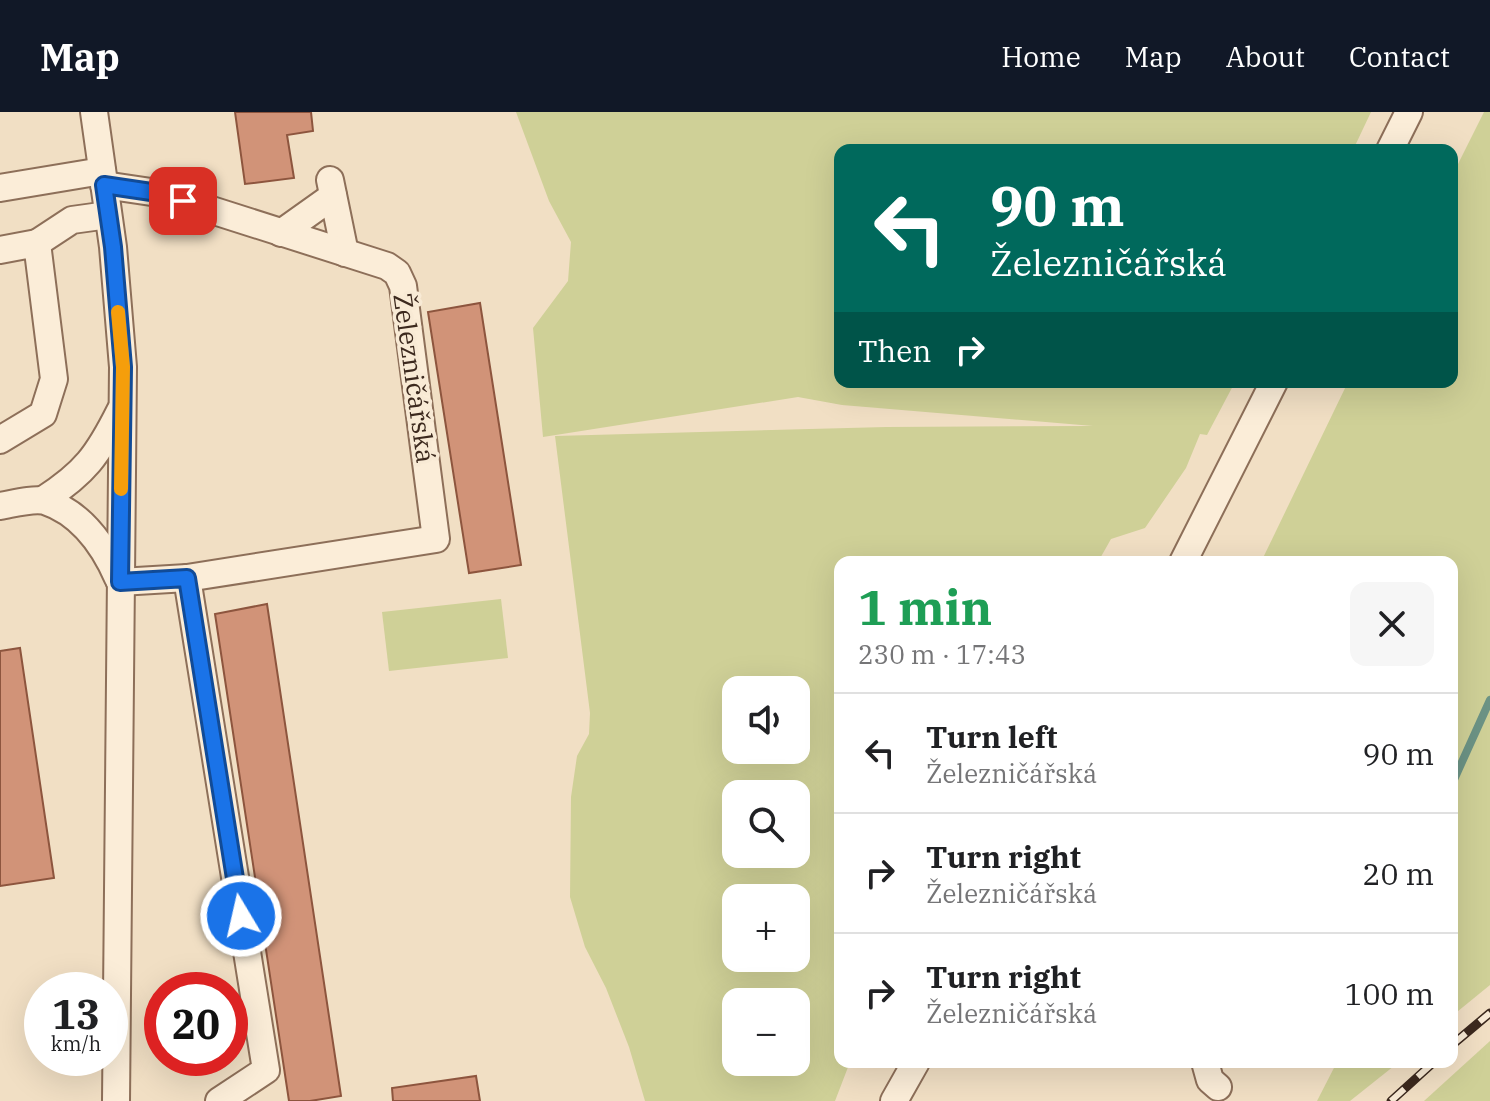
<!DOCTYPE html>
<meta charset="utf-8">
<style>
:root{--surface:#fff;--page:#f6f6f6;--text:#202124;--muted:#757577;--line:#e0e0e0;--accent:#111827}
body{margin:0;font-family:"IBM Plex Serif",serif;background:var(--page);color:var(--text);height:100vh;display:flex;flex-direction:column;font-size:30px;white-space:nowrap}
*{box-sizing:border-box;margin:0}
p{font-size:26px;color:var(--muted)}
.icon{flex:none;width:44px;height:44px;fill:none;stroke:currentColor;stroke-width:2;stroke-linecap:round;stroke-linejoin:round}
.map{position:relative;flex:1;overflow:hidden}
.side{position:absolute;left:834px;top:444px;width:624px;height:512px;display:flex;flex-direction:column;background:var(--surface);border-radius:16px;box-shadow:0 8px 32px #0002}
.side>*{flex:none}
.top-card{position:absolute;left:834px;top:32px;width:624px;height:244px;border-radius:16px;box-shadow:0 8px 32px #0002;background:#00695c;color:#fff;overflow:hidden}
.tools{position:absolute;left:722px;top:564px;display:grid;gap:16px}
.tools a{display:grid;place-items:center;width:88px;height:88px;border-radius:16px;background:var(--surface);box-shadow:0 8px 32px #0002;font-size:40px}
.speed{position:absolute;left:24px;top:860px;display:flex;gap:16px;font-size:40px;font-weight:700;text-align:center}
.speed>*{display:grid;place-content:center;width:104px;height:104px;border-radius:50%;background:var(--surface);box-shadow:0 8px 32px #0002;line-height:1}
.speed small{font-size:20px;font-weight:400}
.speed .limit{border:12px solid #d22;background:#fff;color:#111}
.pin{position:absolute;display:grid;place-items:center;width:68px;height:68px;color:#fff;margin:-34px;border-radius:16px;box-shadow:0 4px 12px #0006}
.me{position:absolute;width:88px;margin:-44px;rotate:351deg;stroke-linejoin:round;filter:drop-shadow(0 0 6px #0008)}
.turn{display:flex;align-items:center;gap:28px;height:168px;padding:0 24px;font-size:36px}
.turn .icon{width:104px;height:104px;stroke-width:2.5}
.turn b{display:block;font-size:56px;line-height:68px}
.then{display:flex;align-items:center;height:76px;padding:0 24px;background:#0003;gap:16px;font-size:30px}
.round{display:grid;place-items:center;flex:none;width:84px;height:84px;border-radius:16px;background:var(--page)}
.overview{display:flex;align-items:center;justify-content:space-between;height:136px;padding:0 24px}
h1{font-size:48px;font-weight:700;line-height:60px;color:#1e9e55}
ul{padding:0;list-style:none}
li{display:flex;align-items:center;gap:24px;height:120px;padding:0 24px;border-top:2px solid var(--line)}
li div{flex:1}
li b{display:block;font-size:30px}
li em{font-style:normal}
header{display:flex;align-items:center;gap:48px;box-sizing:border-box;height:112px;padding:0 40px;background:var(--accent);color:#fff}
header strong{font-size:38px}
nav{display:flex;gap:44px;margin-inline-start:auto;font-size:28px}
.map>svg:first-child{display:block}
.green{fill:#cfd097;fill-rule:evenodd}
.lines{fill:none;stroke-linecap:round;stroke-linejoin:round}
.stream{stroke:#6c9385;stroke-width:8}
.building{fill:#d19378;stroke:#8d553e;stroke-width:2}
.minor-casing{stroke:#8d6f59;stroke-width:30}
.minor{stroke:#fbedd8;stroke-width:26}
.rail-casing{stroke:#3c291e;stroke-width:9}
.rail{stroke:#f8ead5;stroke-width:6;stroke-dasharray:18;stroke-linecap:butt}
.route-casing{stroke:#114b97;stroke-width:20}
.route{stroke:#1a73e8;stroke-width:14}
.slow{stroke:#f59e0b;stroke-width:14}
.labels{text-anchor:middle;stroke-width:7;stroke-linejoin:round;paint-order:stroke}
.street-label{font-size:26px;fill:#3c291e;stroke:#f8ead5}
</style>
<header>
<strong>Map</strong>
<nav><a>Home</a><a>Map</a><a>About</a><a>Contact</a></nav>
</header>
<div class="map">
<svg width="1490" height="989" viewBox="0 0 1490 989">
<rect width="100%" height="100%" fill="#f1dfc4"/>
<g class="green">
<path d="M516,0H1371L1353,38H840V270H1235L1207,323L1200,322L1186,356L1145,416L1111,427L1098,450H840V950H850L835,989H645L629,935L606,876L585,835L570,785L571,685L577,644L589,622L590,601L555,324L886,315L1093,314L842,293L798,285L543,325L533,216L568,169L571,130L549,89ZM796,578V638H736V578ZM796,682V742H736V682ZM796,786V846H736V786ZM736,890H796V950H736Z"/>
<path d="M1484,0H1490V873L1452,904V450H1261L1348,270H1452V64Z"/>
<path d="M501,487L508,546L389,559L382,500Z"/>
<path d="M1490,929V989H1424Z"/>
<path d="M1337,950H1399L1350,989H1317Z"/>
</g>
<g class="lines">
<path class="stream" d="M1452,672L1490,588"/>
</g>
<g class="building">
<path d="M235,0H311L313,19L287,23L294,66L245,72Z"/>
<path d="M480,191L521,453L469,461L428,200Z"/>
<path d="M267,492L341,984L310,989H289L215,502Z"/>
<path d="M20,536L54,766L0,774V539Z"/>
<path d="M476,964L480,989H393L392,976Z"/>
</g>
<g class="lines">
<defs>
<g id="minor">
<path d="M94,0L113,135L123,255L116,989"/>
<path d="M1390,38L1409,0"/>
<path d="M330,68L345,141"/>
<path d="M104,73L158,81L387,154L397,161L403,174L436,427L187,466L120,470"/>
<path d="M0,76L102,59"/>
<path d="M281,121L333,84"/>
<path d="M37,131L72,108L108,103"/>
<path d="M0,138L37,131L54,267L43,302L0,328"/>
<path d="M43,388C85,361 98,343 120,299"/>
<path d="M0,394C12,392 33,386 45,389C81,401 104,434 118,466"/>
<path d="M1183,450L1274,270"/>
<path d="M187,466L266,958L219,989"/>
<path d="M1205,950L1210,968L1218,975"/>
<path d="M894,989L916,950"/>
</g>
</defs>
<use href="#minor" class="minor-casing"/>
<use href="#minor" class="minor"/>
<defs>
<g id="rail">
<path d="M1452,933L1490,901"/>
<path d="M1391,989L1434,950"/>
</g>
</defs>
<use href="#rail" class="rail-casing"/>
<use href="#rail" class="rail"/>
</g>
<g class="lines">
<defs>
<path id="route" d="M183,89L158,81L104,73L113,135L123,255L120,470L187,466L241,804"/>
</defs>
<use href="#route" class="route-casing"/>
<use href="#route" class="route"/>
<path class="slow" d="M118,200L123,255L121,377"/>
</g>
<g class="labels">
<g class="street-label">
<text transform="translate(414 266) rotate(82)" y="9">Železničářská</text>
</g>
</g>
</svg>
<div class="tools">
<a><svg class="icon" aria-label="sound" viewBox="0 0 24 24"><path d="M4 9h4l5-4v14l-5-4H4zM17 9q2 3 0 6"/></svg></a>
<a><svg class="icon" aria-label="search" viewBox="0 0 24 24"><circle cx="10" cy="10" r="6"/><path d="M15 15l6 6"/></svg></a>
<a>+</a>
<a>−</a>
</div>
<div class="speed"><div>13<small>km/h</small></div><div class="limit">20</div></div>
<div class="pin" style="left:183px;top:89px;background:#d93025"><svg class="icon" aria-label="arrive" viewBox="0 0 24 24"><path d="M6 21V4h12l-3 4 3 4H6"/></svg></div>
<svg class="me" style="left:241px;top:804px" viewBox="-20 -20 40 40"><circle r="17" fill="#1a73e8" stroke="#fff" stroke-width="3"/><path d="M0-11L8 9 0 5-8 9z" fill="#fff"/></svg>
<div class="top-card">
<div class="turn"><svg class="icon" aria-label="left" viewBox="0 0 24 24"><path d="M17 20v-9H6M10 6l-5 5 5 5"/></svg><div><b>90 m</b>Železničářská</div></div>
<div class="then">Then<svg class="icon" aria-label="right" viewBox="0 0 24 24"><path d="M7 20v-9h11M14 6l5 5-5 5"/></svg></div>
</div>
<section class="side">
<div class="overview"><div><h1>1 min</h1><p>230 m · 17:43</p></div><a class="round"><svg class="icon" aria-label="close" viewBox="0 0 24 24"><path d="M6 6l12 12M18 6L6 18"/></svg></a></div>
<ul>
<li><svg class="icon" aria-label="left" viewBox="0 0 24 24"><path d="M17 20v-9H6M10 6l-5 5 5 5"/></svg><div><b>Turn left</b><p>Železničářská</p></div><em>90 m</em></li>
<li><svg class="icon" aria-label="right" viewBox="0 0 24 24"><path d="M7 20v-9h11M14 6l5 5-5 5"/></svg><div><b>Turn right</b><p>Železničářská</p></div><em>20 m</em></li>
<li><svg class="icon" aria-label="right" viewBox="0 0 24 24"><path d="M7 20v-9h11M14 6l5 5-5 5"/></svg><div><b>Turn right</b><p>Železničářská</p></div><em>100 m</em></li>
</ul>
</section>
</div>
